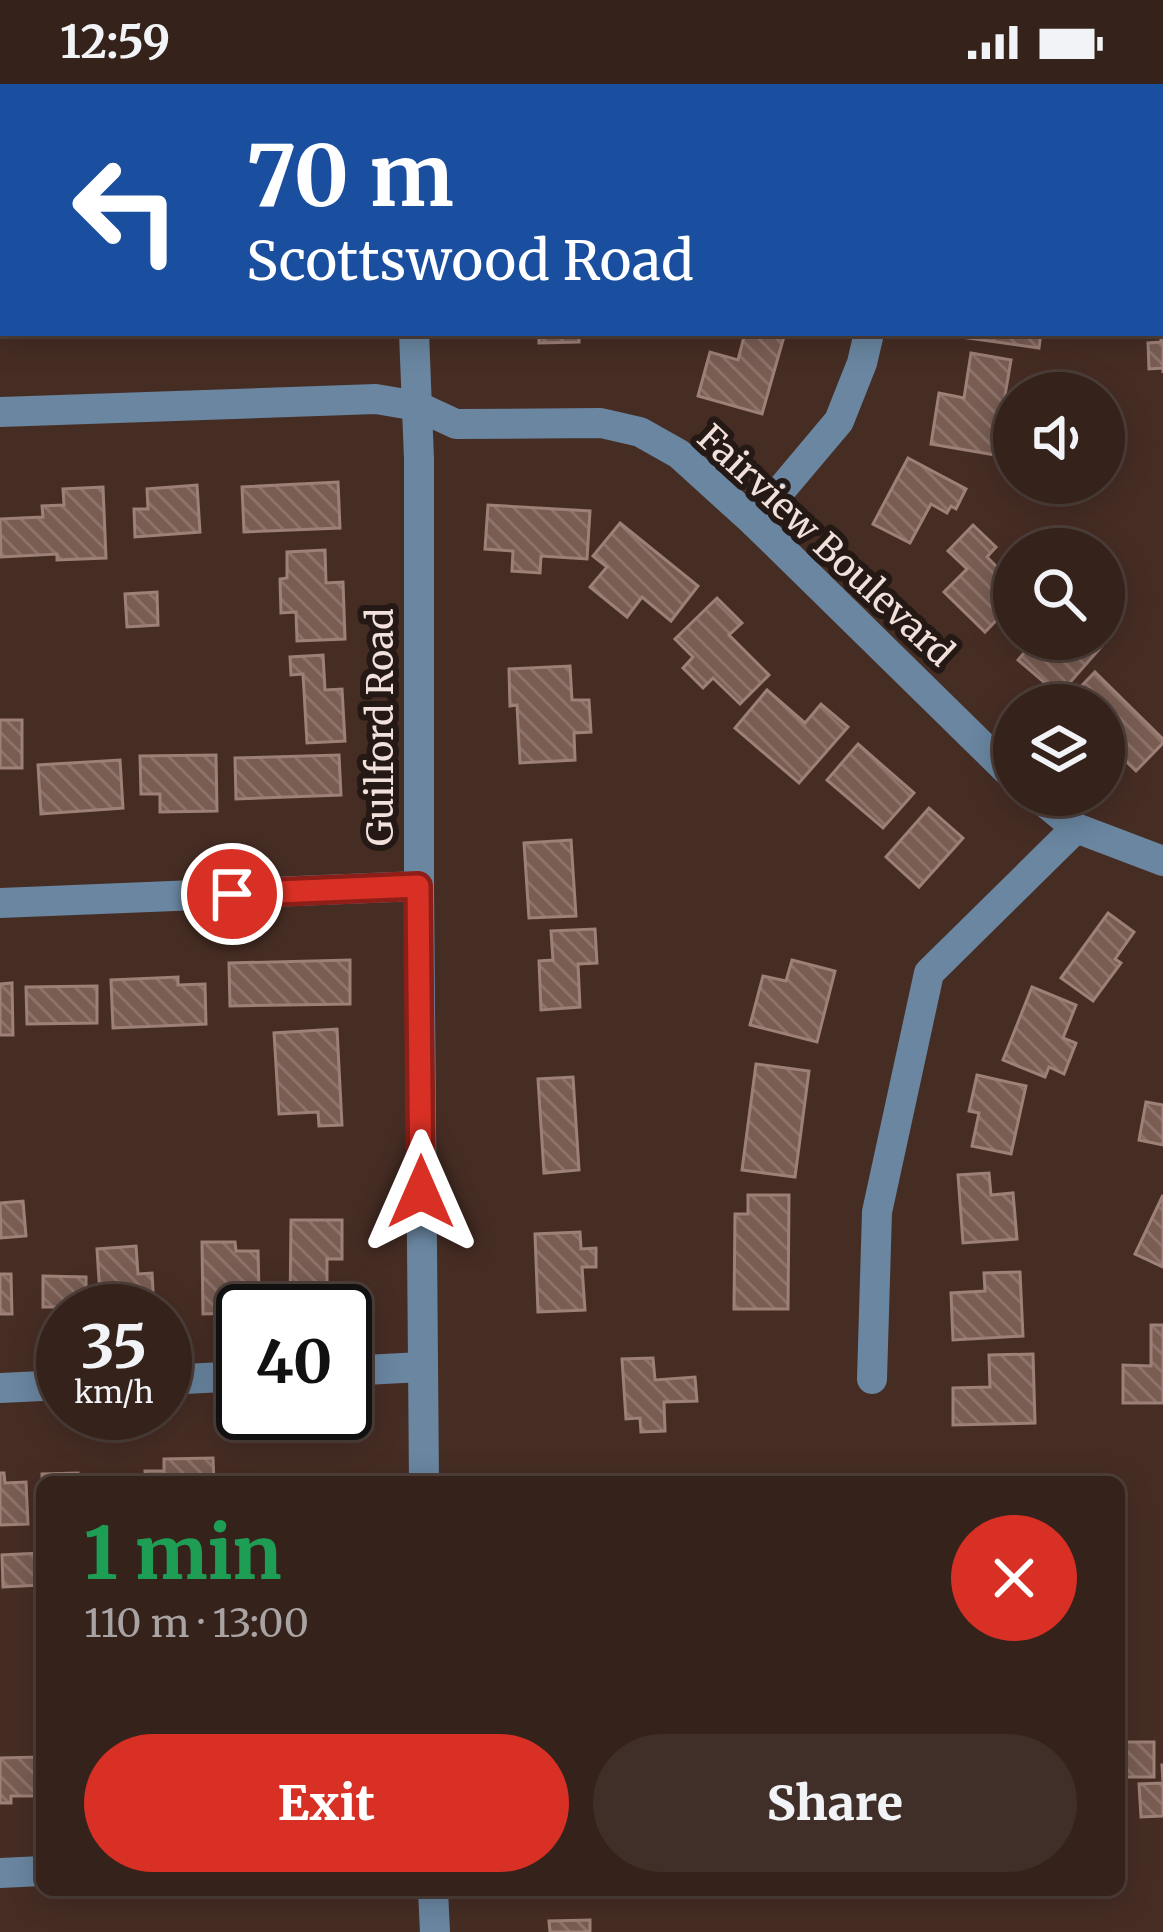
<!DOCTYPE html>
<meta charset="utf-8">
<style>
:root{--surface:#34221b;--page:#3f2f28;--text:#f1f3f6;--muted:#a9a4a3;--line:#4e3f3a;--accent:#d93025}
body{margin:0;font-family:Merriweather,serif;background:var(--page);color:var(--text);height:100vh;display:flex;flex-direction:column;font-size:45px;white-space:nowrap}
*{box-sizing:border-box;margin:0}
p{font-size:39px;color:var(--muted)}
.icon{flex:none;width:66px;height:66px;fill:none;stroke:currentColor;stroke-width:2;stroke-linecap:round;stroke-linejoin:round}
.map{position:relative;flex:1;overflow:hidden}
.drawer{position:absolute;left:36px;top:1392px;width:1089px;height:420px;display:flex;flex-direction:column;background:var(--surface);border-radius:18px;box-shadow:0 6px 30px #0003,0 0 0 3px var(--line)}
.drawer>*{flex:none}
.guide{position:absolute;left:0px;top:0px;width:1164px;height:252px;box-shadow:0 6px 30px #0003,0 0 0 3px var(--line);background:#1a4fa0;color:#fff;overflow:hidden}
.tools{position:absolute;left:993px;top:288px;display:grid;gap:24px}
.tools a{display:grid;place-items:center;width:132px;height:132px;border-radius:50%;background:var(--surface);box-shadow:0 6px 30px #0003,0 0 0 3px var(--line);font-size:60px}
.speed{position:absolute;left:36px;top:1200px;display:flex;gap:24px;font-size:60px;font-weight:700;text-align:center}
.speed>*{display:grid;place-content:center;width:156px;height:156px;border-radius:50%;background:var(--surface);box-shadow:0 6px 30px #0003,0 0 0 3px var(--line);line-height:1}
.speed small{font-size:30px;font-weight:400}
.speed .limit{border:6px solid #111;border-radius:18px;background:#fff;color:#111}
.pin{position:absolute;display:grid;place-items:center;width:102px;height:102px;color:#fff;margin:-51px;border:6px solid #fff;border-radius:50%;box-shadow:0 3px 12px #0007}
.me{position:absolute;width:132px;margin:-66px;rotate:0deg;stroke-linejoin:round;filter:drop-shadow(0 0 9px #0008)}
.turn{display:flex;align-items:center;gap:42px;height:252px;padding:0 48px;font-size:54px}
.turn .icon{width:156px;height:156px;stroke-width:2.5}
.turn b{display:block;font-size:84px;line-height:102px}
.round{display:grid;place-items:center;flex:none;width:126px;height:126px;border-radius:63px;background:var(--page)}
.overview{display:flex;align-items:center;justify-content:space-between;height:204px;padding:0 48px}
h1{font-size:72px;font-weight:800;line-height:90px;color:#1e9e55}
.cta{display:flex;gap:24px;margin-top:auto;padding:24px 48px}
.cta a{flex:1;height:138px;border-radius:72px;background:var(--accent);color:#fff;font-size:48px;font-weight:800;line-height:138px;text-align:center}
.cta a+a{background:var(--page);color:var(--text)}
.status{display:flex;justify-content:space-between;align-items:center;height:84px;padding:0 60px;background:var(--surface);direction:ltr}
.status svg{height:33px;fill:currentColor}
.map>svg:first-child{display:block}
.building{fill:url(#building-back-hatch);stroke:#9d8076;stroke-width:3}
.lines{fill:none;stroke-linecap:round;stroke-linejoin:round}
.path{stroke:#927c75;stroke-width:6;stroke-dasharray:6 6;stroke-linecap:butt}
.minor{stroke:#6a86a1;stroke-width:30}
.route-casing{stroke:#8d1f18;stroke-width:30}
.route{stroke:#d93025;stroke-width:21}
.labels{text-anchor:middle;stroke-width:12;stroke-linejoin:round;paint-order:stroke}
.street-label{font-size:36px;fill:#f2e1db;stroke:#241915}
</style>
<div class="status"><b>12:59</b><svg viewBox="0 0 49 12"><path d="M0 12V9h3v3zM5 12V6h3v6zM10 12V3h3v9zM15 12V0h3v12zM26 1h20v11H26zM47 4h2v5h-2z"/></svg></div>
<div class="map">
<svg width="1163" height="1848" viewBox="0 0 1163 1848">
<defs>
<pattern id="building-back-hatch" width="6" height="6" patternUnits="userSpaceOnUse" patternTransform="scale(3)"><rect width="6" height="6" fill="#795d53"/><path d="M-1 5l2 2M0 0l6 6M5-1l2 2" fill="none" stroke="#8c746b"/></pattern>
</defs>
<rect width="100%" height="100%" fill="#462d24"/>
<g class="building">
<path d="M1161,238H1163V289V284L1149,285L1148,259L1161,258Z"/>
<path d="M539,249H579V258L539,259Z"/>
<path d="M745,249H785L762,330L698,312L710,268L738,276Z"/>
<path d="M962,249H1041L1039,264L961,253Z"/>
<path d="M971,269L1011,276L995,371L931,360L939,309L964,314Z"/>
<path d="M908,374L966,405L956,425L951,422L947,429L931,420L910,459L873,440Z"/>
<path d="M338,398L340,444L244,448L242,403Z"/>
<path d="M197,401L200,448L135,453L134,425H148L147,405Z"/>
<path d="M103,403L106,474L57,476V470L1,473L0,435L43,433L42,422L64,421L63,405Z"/>
<path d="M488,421L590,427L587,475L541,472L540,489L512,487L513,467L485,465Z"/>
<path d="M620,439L698,502L671,537L642,513L627,533L590,503L607,483L593,472Z"/>
<path d="M973,441L996,463L987,473L1014,500V518L985,548L944,508L967,485L948,467Z"/>
<path d="M325,466L326,499L343,498L345,555L297,557L296,528L281,529L280,495L287,494V468Z"/>
<path d="M157,508L158,541L127,543L125,510Z"/>
<path d="M717,514L742,539L729,551L769,591L740,620L713,594L703,604L683,584L693,573L675,555Z"/>
<path d="M1036,555H1094L1102,562L1059,611L1018,576Z"/>
<path d="M323,571L325,606L342,605L345,657L307,659L303,590L291,591L290,573Z"/>
<path d="M570,582L572,616H589L591,648L574,649L575,676L520,679L517,621L510,622L509,585Z"/>
<path d="M1095,588L1163,655V659L1136,687L1104,656V621H1068L1065,619Z"/>
<path d="M767,606L805,639L821,620L848,643L799,699L735,644Z"/>
<rect x="0" y="636" width="22" height="48"/>
<path d="M858,660L914,709L883,744L827,696Z"/>
<path d="M216,671L217,727L160,728V710H141L140,672Z"/>
<path d="M339,671L341,711L236,715L235,674Z"/>
<path d="M120,676L123,724L41,730L38,681Z"/>
<path d="M929,724L963,754L919,803L886,773Z"/>
<path d="M571,756L576,832L529,834L524,759Z"/>
<path d="M1108,829L1134,848L1115,875L1121,879L1093,917L1061,894Z"/>
<path d="M595,845L597,879L578,880L580,923L541,926L539,877L553,876L551,847Z"/>
<path d="M350,876V920L230,922L229,879Z"/>
<path d="M792,876L835,887L817,958L750,941L763,892L786,897Z"/>
<path d="M178,893V901L205,900L206,940L113,944L111,896Z"/>
<path d="M12,899L13,951H0V900Z"/>
<path d="M97,902V939L27,940L26,903Z"/>
<path d="M1032,903L1076,921L1063,954L1076,959L1064,990L1049,983L1045,993L1003,976Z"/>
<path d="M337,945L342,1041L319,1042L318,1028L279,1030L274,949Z"/>
<path d="M756,980L809,987L795,1093L742,1086Z"/>
<path d="M977,991L1026,1002L1011,1070L972,1062L979,1029L969,1027Z"/>
<path d="M573,993L579,1086L544,1089L538,995Z"/>
<path d="M1146,1018L1163,1021V1061L1139,1056Z"/>
<path d="M989,1089L991,1111L1013,1109L1017,1155L963,1159L958,1091Z"/>
<path d="M748,1111H789L788,1225H734L735,1130H748Z"/>
<path d="M1163,1111V1183L1135,1170Z"/>
<path d="M23,1117L26,1152L1,1154L0,1119Z"/>
<path d="M291,1136H342V1175H327V1227H290Z"/>
<path d="M580,1148L581,1165L596,1164V1183H582L585,1226L538,1228L535,1150Z"/>
<path d="M202,1158H235L236,1167H258L259,1206H239V1229L203,1230Z"/>
<path d="M136,1162L138,1190L152,1189L154,1223L101,1227L97,1165Z"/>
<path d="M1020,1188L1023,1252L953,1256L951,1209L985,1207L984,1189Z"/>
<path d="M0,1190H11L12,1230H0Z"/>
<path d="M43,1192L86,1193V1223H43Z"/>
<path d="M1151,1241H1163V1319H1123V1281L1151,1282Z"/>
<path d="M1033,1270L1035,1339L953,1341V1304L990,1303L989,1271Z"/>
<path d="M653,1274L655,1296L695,1293L697,1317L664,1318L665,1347L641,1348L640,1334L626,1335L622,1275Z"/>
<path d="M213,1374L214,1398H146L145,1387H164V1375Z"/>
<path d="M0,1389H4L5,1399L26,1398L28,1440L0,1441Z"/>
<path d="M78,1389V1398H42V1390Z"/>
<path d="M135,1391V1398H96V1392Z"/>
<path d="M39,1469L41,1501L3,1503L2,1471Z"/>
<rect x="1119" y="1658" width="35" height="35"/>
<path d="M39,1673L40,1712H11V1719H0V1674Z"/>
<path d="M1162,1681H1163V1732L1141,1733L1139,1700L1163,1699Z"/>
<path d="M590,1836V1848H550L549,1837Z"/>
</g>
<g class="lines">
<path class="path" d="M58,1810L139,1806"/>
<g class="minor">
<path d="M401,0V3"/>
<path d="M414,249L419,375V802L424,1398"/>
<path d="M0,328L376,315L417,322L456,340L601,339L640,348L679,370L754,438L1014,693"/>
<path d="M754,438L839,337L862,279L869,249"/>
<path d="M1036,711L1076,744L1163,777"/>
<path d="M0,819L419,802"/>
<path d="M345,1287L422,1283"/>
<path d="M872,1295L877,1128L929,889L1076,744"/>
<path d="M165,1296L243,1292"/>
<path d="M0,1304L63,1301"/>
<path d="M0,1789L42,1787"/>
<path d="M433,1806L435,1848"/>
</g>
</g>
<g class="lines">
<defs>
<path id="route" d="M232,810L418,802L421,1108"/>
</defs>
<use href="#route" class="route-casing"/>
<use href="#route" class="route"/>
</g>
<g class="labels">
<g class="street-label">
<text transform="translate(826 461) rotate(43)" y="13">Fairview Boulevard</text>
<text transform="translate(380 643) rotate(-90)" y="13">Guilford Road</text>
</g>
</g>
</svg>
<div class="tools">
<a><svg class="icon" aria-label="sound" viewBox="0 0 24 24"><path d="M4 9h4l5-4v14l-5-4H4zM17 9q2 3 0 6"/></svg></a>
<a><svg class="icon" aria-label="search" viewBox="0 0 24 24"><circle cx="10" cy="10" r="6"/><path d="M15 15l6 6"/></svg></a>
<a><svg class="icon" aria-label="layers" viewBox="0 0 24 24"><path d="M12 4l9 5-9 5-9-5zM3 14l9 5 9-5"/></svg></a>
</div>
<div class="speed"><div>35<small>km/h</small></div><div class="limit">40</div></div>
<div class="pin" style="left:232px;top:810px;background:#d93025"><svg class="icon" aria-label="arrive" viewBox="0 0 24 24"><path d="M6 21V4h12l-3 4 3 4H6"/></svg></div>
<svg class="me" style="left:421px;top:1108px" viewBox="-20 -20 40 40"><path d="M0-17L14 15 0 8-14 15z" fill="#d93025" stroke="#fff" stroke-width="4"/></svg>
<div class="guide">
<div class="turn"><svg class="icon" aria-label="left" viewBox="0 0 24 24"><path d="M17 20v-9H6M10 6l-5 5 5 5"/></svg><div><b>70 m</b>Scottswood Road</div></div>
</div>
<section class="drawer">
<div class="overview"><div><h1>1 min</h1><p>110 m · 13:00</p></div><a class="round" style="background:#d93025;color:#fff"><svg class="icon" aria-label="close" viewBox="0 0 24 24"><path d="M6 6l12 12M18 6L6 18"/></svg></a></div>
<div class="cta"><a>Exit</a><a>Share</a></div>
</section>
</div>
